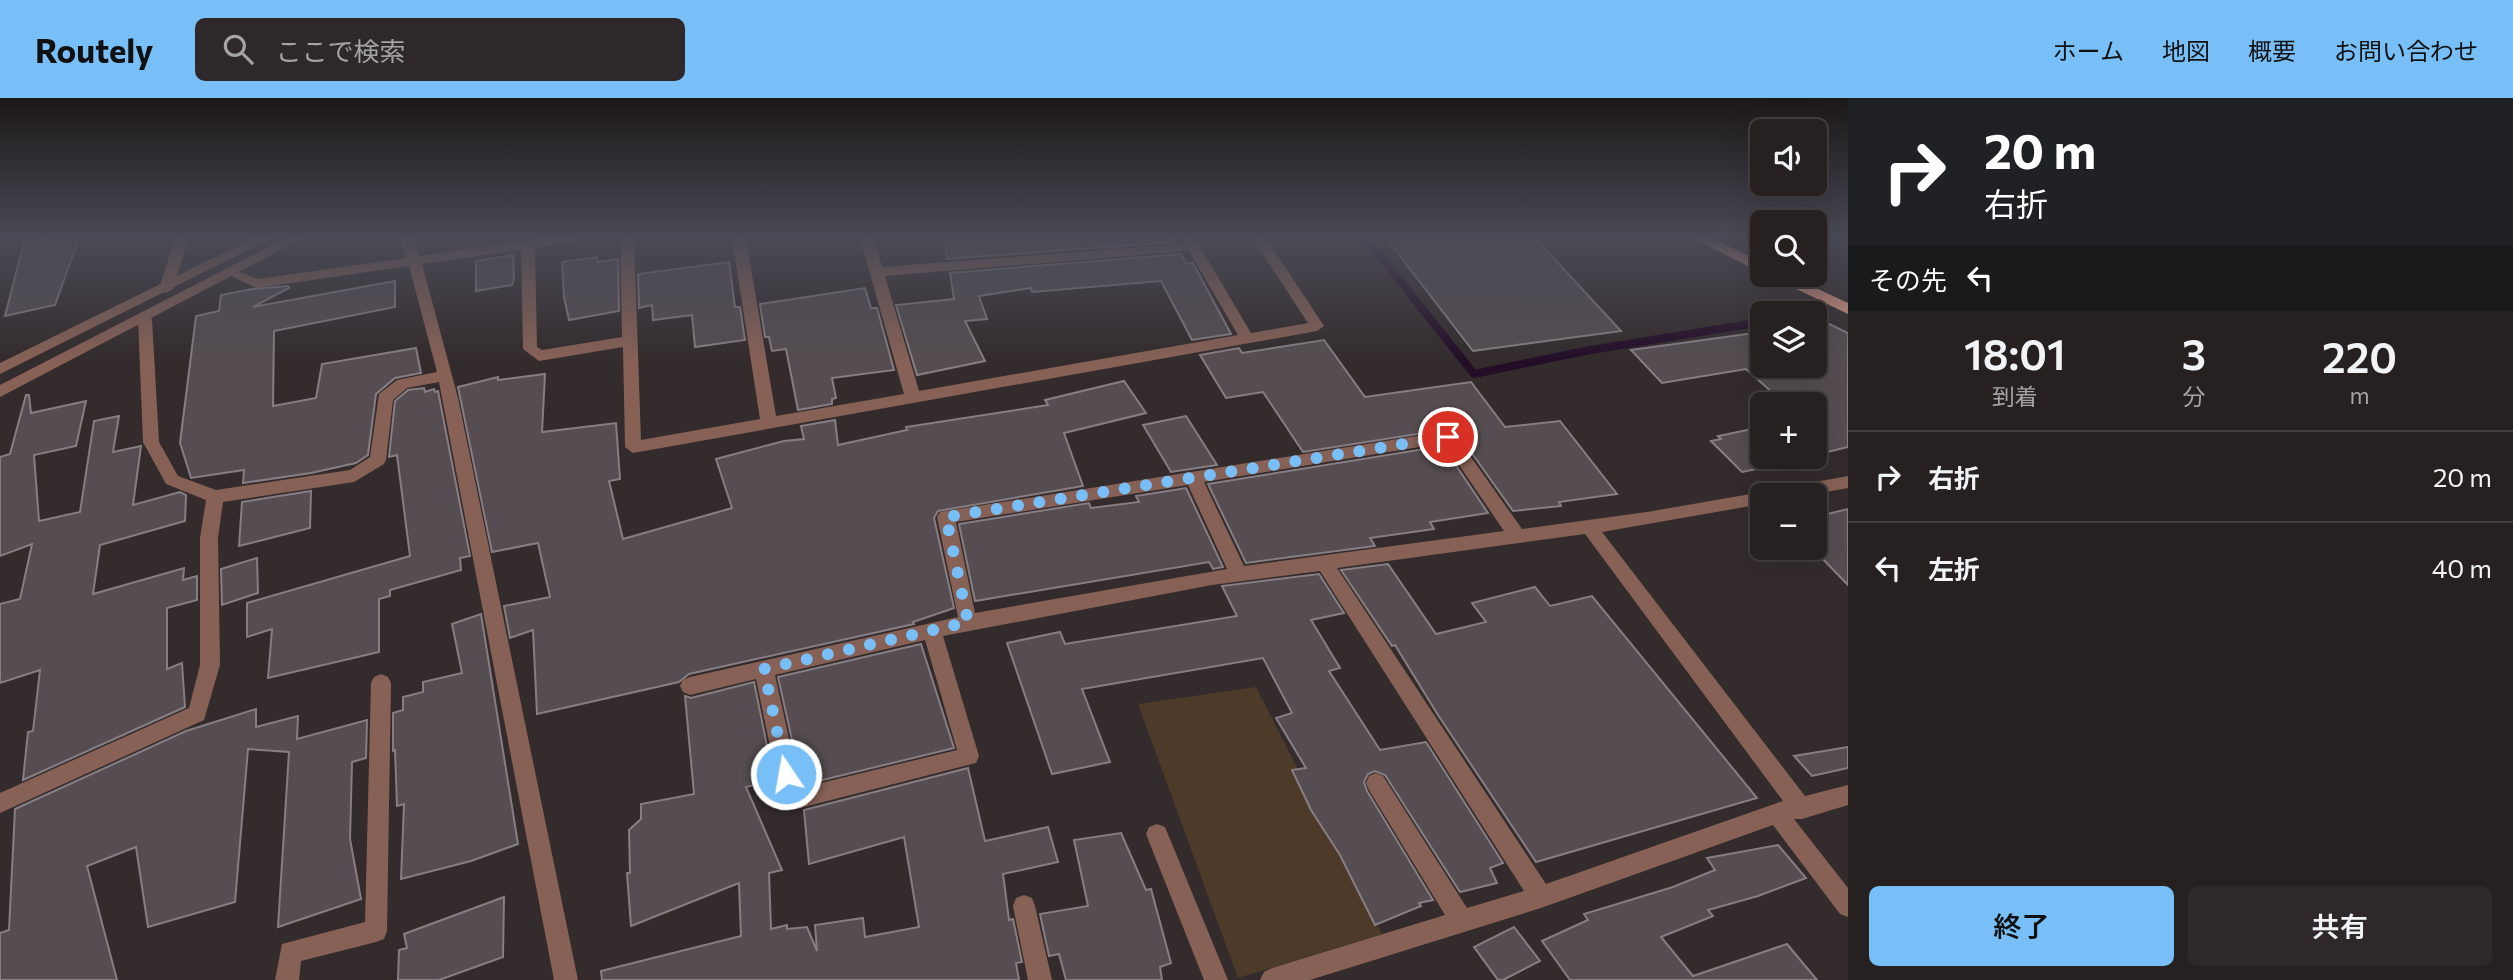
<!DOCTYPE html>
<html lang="ja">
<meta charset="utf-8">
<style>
:root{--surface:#262021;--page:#2e282a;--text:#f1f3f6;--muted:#a4a3a5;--line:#423e3f;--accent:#78bff7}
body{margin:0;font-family:Commissioner,"Noto Sans JP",sans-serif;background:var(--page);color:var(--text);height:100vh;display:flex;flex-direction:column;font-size:26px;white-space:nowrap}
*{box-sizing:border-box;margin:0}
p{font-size:23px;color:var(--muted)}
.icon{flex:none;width:38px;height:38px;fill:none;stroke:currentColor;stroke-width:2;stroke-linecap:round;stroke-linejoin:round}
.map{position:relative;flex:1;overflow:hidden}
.sheet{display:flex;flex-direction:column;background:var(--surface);width:665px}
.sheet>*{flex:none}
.hud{background:#202124;color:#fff;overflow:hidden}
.buttons{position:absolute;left:1750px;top:21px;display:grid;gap:14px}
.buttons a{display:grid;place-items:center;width:77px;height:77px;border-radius:10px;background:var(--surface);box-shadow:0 7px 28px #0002,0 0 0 2px var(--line);font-size:35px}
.pin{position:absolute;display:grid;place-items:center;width:60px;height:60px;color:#fff;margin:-30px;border:4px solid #fff;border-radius:50%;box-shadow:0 2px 7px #0007}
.me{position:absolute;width:77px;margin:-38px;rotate:348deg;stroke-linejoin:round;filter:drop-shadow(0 0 5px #0008)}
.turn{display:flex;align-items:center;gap:24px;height:147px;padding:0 21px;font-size:32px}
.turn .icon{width:91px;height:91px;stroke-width:2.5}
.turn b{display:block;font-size:49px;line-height:60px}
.then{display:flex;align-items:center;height:66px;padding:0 21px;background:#0003;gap:14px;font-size:26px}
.eta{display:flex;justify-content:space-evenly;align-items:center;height:119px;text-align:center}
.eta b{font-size:42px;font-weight:600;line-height:49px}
.primary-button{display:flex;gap:14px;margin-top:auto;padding:14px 21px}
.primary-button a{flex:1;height:80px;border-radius:10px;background:var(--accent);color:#111;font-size:28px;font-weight:600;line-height:80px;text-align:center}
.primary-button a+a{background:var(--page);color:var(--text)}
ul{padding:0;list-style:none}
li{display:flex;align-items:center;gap:21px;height:91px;padding:0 21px;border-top:2px solid var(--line)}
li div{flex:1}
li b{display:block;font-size:26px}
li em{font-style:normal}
header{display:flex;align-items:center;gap:42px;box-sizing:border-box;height:98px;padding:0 35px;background:var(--accent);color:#111}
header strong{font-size:33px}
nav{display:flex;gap:38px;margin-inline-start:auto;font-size:24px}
.search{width:490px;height:63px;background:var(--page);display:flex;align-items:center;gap:18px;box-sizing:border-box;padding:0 24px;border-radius:10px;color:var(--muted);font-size:26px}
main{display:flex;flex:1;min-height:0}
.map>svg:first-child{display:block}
.green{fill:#4d3a29}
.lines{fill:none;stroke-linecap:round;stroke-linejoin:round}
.stream{stroke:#230d27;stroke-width:8}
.building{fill:#554d51;stroke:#877e83;stroke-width:2}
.minor{fill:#876156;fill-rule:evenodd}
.tertiary{fill:#876156;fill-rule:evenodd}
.trunk{fill:#ea9e89;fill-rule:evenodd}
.route{stroke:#78bff7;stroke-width:12;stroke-dasharray:0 21.6}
</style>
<header>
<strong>Routely</strong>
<div class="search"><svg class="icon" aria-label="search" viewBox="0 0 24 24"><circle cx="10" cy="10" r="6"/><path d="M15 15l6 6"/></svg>ここで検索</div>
<nav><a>ホーム</a><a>地図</a><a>概要</a><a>お問い合わせ</a></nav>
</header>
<main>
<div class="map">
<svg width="1848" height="882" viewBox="0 0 1848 882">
<rect width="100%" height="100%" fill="#332b2c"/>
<path class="green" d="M1256,589L1382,836L1238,880L1138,606Z"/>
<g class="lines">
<path class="stream" d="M1366,140L1474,276L1585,253L1762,224"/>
</g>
<g class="building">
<path d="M51,140H79L55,207L5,218L24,144Z"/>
<path d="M944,140H1173L1175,144L947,161Z"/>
<path d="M1386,140H1535L1621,233L1473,253Z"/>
<path d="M1181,156L1186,166L1193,165L1231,236L1192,242L1161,183L1032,194L1031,190L979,198L987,221L965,223L985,263L917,277L896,207L954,201L950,175Z"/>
<path d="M513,157L514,181L512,187L476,193V163Z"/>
<path d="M597,159V164L618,161L619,213L569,222L564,199L562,164Z"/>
<path d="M729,164L735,209H740L745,242L695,249L692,217L653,222L652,207L639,210L638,176Z"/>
<path d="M395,183V209L274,233L273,308L316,300L322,266L416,250L421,275L395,280L376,296L368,357L356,365L311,375L243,385L244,372L191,380L180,345L196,218L219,213L221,197L252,191L288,188L289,190L253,209Z"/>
<path d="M865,190L871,210H877L894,272L832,280L836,300L832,301V306L798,312L786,251L772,253L769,239H765L760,206Z"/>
<path d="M1815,219L1848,235V349L1815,357V306H1785L1746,271L1662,285L1631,252L1762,234V268H1815Z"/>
<path d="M1324,242L1365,299L1471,284L1505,329L1560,323L1617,396L1559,404L1561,408L1513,413L1456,333L1449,331L1303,354L1263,294L1226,300L1200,257L1239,250L1242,255Z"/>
<path d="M545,276L542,334L616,325L620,381L609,383L623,441L732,410L716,361L784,343L804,341L801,328L835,322L838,347L907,332L906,329L1048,307L1045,302L1124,283L1146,315L1064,335L1083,388L938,413L934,420L954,510L913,524L914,526L689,576L679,584L537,616L533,532L510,540L504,508L550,499L538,445L492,454L458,289L498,279V282Z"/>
<path d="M424,290L425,294L434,291L435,294L438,293L470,458L460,460L461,472L390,492V498L379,501V554L268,580L272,531L247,539V505L410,458L397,357L389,359L395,303L408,292Z"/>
<path d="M26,297H29L31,315L86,303L76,348L34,357L39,423L80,414L94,323L119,318L113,354L141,348L133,407L180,394L186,397L185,423L100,447L93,496L184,470L183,482L197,478V502L167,510V571L182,565L185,609L23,682L28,634L33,633L40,572L0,585V506L20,501L32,446L0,458V359L10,356Z"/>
<path d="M1186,318L1217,367L1171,374L1143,327Z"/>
<path d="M1762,329V370L1742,374L1711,343L1721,341L1718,338Z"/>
<path d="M1443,348L1488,415L1430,424L1434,431L1370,440L1375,448L1246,465L1208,386Z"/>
<path d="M1186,390L1223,469L1213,471L1209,464L975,503L959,426L1089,405L1091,410L1139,404L1136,398Z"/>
<path d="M311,393L310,430L239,448L242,404Z"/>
<path d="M1848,411V487L1815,453V419Z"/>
<path d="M257,460L258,495L222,507L221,471Z"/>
<path d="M1388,466L1436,536L1486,524L1472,505L1535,489L1550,508L1592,498L1757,700L1536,764L1438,617L1395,547L1392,548L1341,472Z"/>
<path d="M1319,476L1344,515L1311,522L1340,570L1329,573L1380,652L1426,644L1503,765L1490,770L1497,785L1460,794L1385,677L1375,673L1368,676L1364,684L1367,693L1433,802L1419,805L1421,808L1375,827L1340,757L1311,712L1292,672L1306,670L1276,620L1292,615L1263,560L1082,591L1110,664L1052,676L1007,545L1060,534L1065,546L1237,518L1222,488Z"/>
<path d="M481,516L518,746L471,763L401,781L404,706L397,708L395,652L393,653V615L403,612V599L423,594V584L462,575L452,526Z"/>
<path d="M921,546L954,650L802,687L778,579Z"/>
<path d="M754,584L774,682L746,689L782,772L769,775L771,831L787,827V831L807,829L817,853L815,827L863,820L865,839L919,829L904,739L809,766L804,712L968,670L985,743L1048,729L1058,764L1003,776L1009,822L1013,821L1022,864L1016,865L1019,882H602L601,873L741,838L739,785L631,828L627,775H630L629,732L641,721V706L694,696L685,598L691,600Z"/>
<path d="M256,611V629L298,618L297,641L367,622L366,660L352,664L350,741L361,801L278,829L289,654L248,651L235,804L148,829L136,749L87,768L117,882H0V835L9,832L15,711L186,633Z"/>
<path d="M1848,649V670L1812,678L1794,658Z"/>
<path d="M1121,735L1146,792L1151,791L1171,865L1160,869L1162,882H1066L1059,856L1049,858L1040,816L1088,808L1074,742Z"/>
<path d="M1778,747L1806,780L1758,798L1708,812L1713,818L1661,839L1693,878L1787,846L1817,882H1570L1542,843L1588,822L1584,816L1673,789L1715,772L1707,760Z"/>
<path d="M504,799L503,859L439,882H398L399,852L407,850L404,836Z"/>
<path d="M1514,829L1540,863L1503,882H1498L1474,849Z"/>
</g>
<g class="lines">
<g class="minor">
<path d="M175,140H189L173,191L166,195L159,191Z"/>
<path d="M399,140H413L419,158L545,140H582L575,144L535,150L537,249L542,252L622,239L620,140H634L641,342L760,321L732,140H746L776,318L904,296L860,140H874L882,169L1185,146L1181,140H1195L1251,235L1308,225L1252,140H1266L1324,228L1317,233L633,355L625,349L623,249L539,263L523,251L521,152L422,166L458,300L578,882H554L439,284L407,290L393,302L386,362L384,366L354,384L223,404L218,440L220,567L204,622L0,715V695L189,610L200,567V440L206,402L166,386L143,344L138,221L140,218L145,216L152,221L159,344L178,378L216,392L350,372L370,359L379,296L397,282L437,274L409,168L256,190L225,175L232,171L258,181L406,160ZM1189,153L1238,237L919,293L885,178Z"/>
<path d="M1448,333L1454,335L1522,431L1647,414L1762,394L1768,396L1776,391L1848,378V390L1810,397H1762V406L1602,434L1805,698L1848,687V707L1802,721H1794L1848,790V819L1840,816L1773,727L1541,810L1310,882H1260L1264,874L1272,870L1445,817L1369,692L1366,685L1369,678L1376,675L1383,678L1467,810L1524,793L1320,473L1212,487L943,538L979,658L976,665L792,712L785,709L781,702L756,581L690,597L683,594L680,588L683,582L690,579L958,519L937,419L940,414ZM1444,345L1504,433L1244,468L1204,384ZM1188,387L1227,471L975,515L956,424ZM1585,436L1783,703L1546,786L1337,470ZM925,542L957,652L800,690L775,577Z"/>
<path d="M381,576L388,579L391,585L387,833L384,841L376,844L301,863L299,882H275L282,846L365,824L371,585L374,579Z"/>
<path d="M1157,726L1165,729L1228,882H1204L1146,736L1149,729Z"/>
<path d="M1024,797L1032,800L1035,808L1052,882H1028L1013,808L1016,800Z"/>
</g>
<g class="tertiary">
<path d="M254,140H272L0,276V265Z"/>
<path d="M286,140H304L0,299V287Z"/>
</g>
<g class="trunk">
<path d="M1692,140H1711L1762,164V175Z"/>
<path d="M1768,177H1788L1848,205V216Z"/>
</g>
</g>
<linearGradient id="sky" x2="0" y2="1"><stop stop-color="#1c1818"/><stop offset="0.53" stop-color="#4a4a56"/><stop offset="1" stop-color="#4a4a56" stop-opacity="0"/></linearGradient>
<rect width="1848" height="264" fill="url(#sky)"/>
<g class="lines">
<path class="route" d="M786,676L764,571L968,524L946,419L1448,339"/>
</g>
</svg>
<div class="buttons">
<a><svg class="icon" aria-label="sound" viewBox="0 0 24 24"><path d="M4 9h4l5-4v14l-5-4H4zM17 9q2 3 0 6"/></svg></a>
<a><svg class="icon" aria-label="search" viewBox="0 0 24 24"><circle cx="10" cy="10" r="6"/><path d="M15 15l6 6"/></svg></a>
<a><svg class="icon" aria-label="layers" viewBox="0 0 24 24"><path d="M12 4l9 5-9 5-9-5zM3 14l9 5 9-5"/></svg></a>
<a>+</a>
<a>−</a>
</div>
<div class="pin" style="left:1448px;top:339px;background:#d93025"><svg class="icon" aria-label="arrive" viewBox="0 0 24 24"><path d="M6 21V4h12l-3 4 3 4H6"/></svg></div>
<svg class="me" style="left:786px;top:676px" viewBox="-20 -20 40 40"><circle r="17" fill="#78bff7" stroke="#fff" stroke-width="3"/><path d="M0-11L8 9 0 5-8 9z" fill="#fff"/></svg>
</div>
<section class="sheet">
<div class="hud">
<div class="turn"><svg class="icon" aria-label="right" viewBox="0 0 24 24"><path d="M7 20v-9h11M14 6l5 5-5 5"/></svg><div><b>20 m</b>右折</div></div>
<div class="then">その先<svg class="icon" aria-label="left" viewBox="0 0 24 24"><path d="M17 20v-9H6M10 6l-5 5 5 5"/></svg></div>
</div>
<div class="eta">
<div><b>18:01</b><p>到着</p></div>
<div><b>3</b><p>分</p></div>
<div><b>220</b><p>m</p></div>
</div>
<ul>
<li><svg class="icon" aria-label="right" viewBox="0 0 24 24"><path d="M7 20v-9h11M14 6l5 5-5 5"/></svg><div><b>右折</b></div><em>20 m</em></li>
<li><svg class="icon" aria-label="left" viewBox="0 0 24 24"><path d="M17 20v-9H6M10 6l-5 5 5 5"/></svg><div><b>左折</b></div><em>40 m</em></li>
</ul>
<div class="primary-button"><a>終了</a><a>共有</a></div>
</section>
</main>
